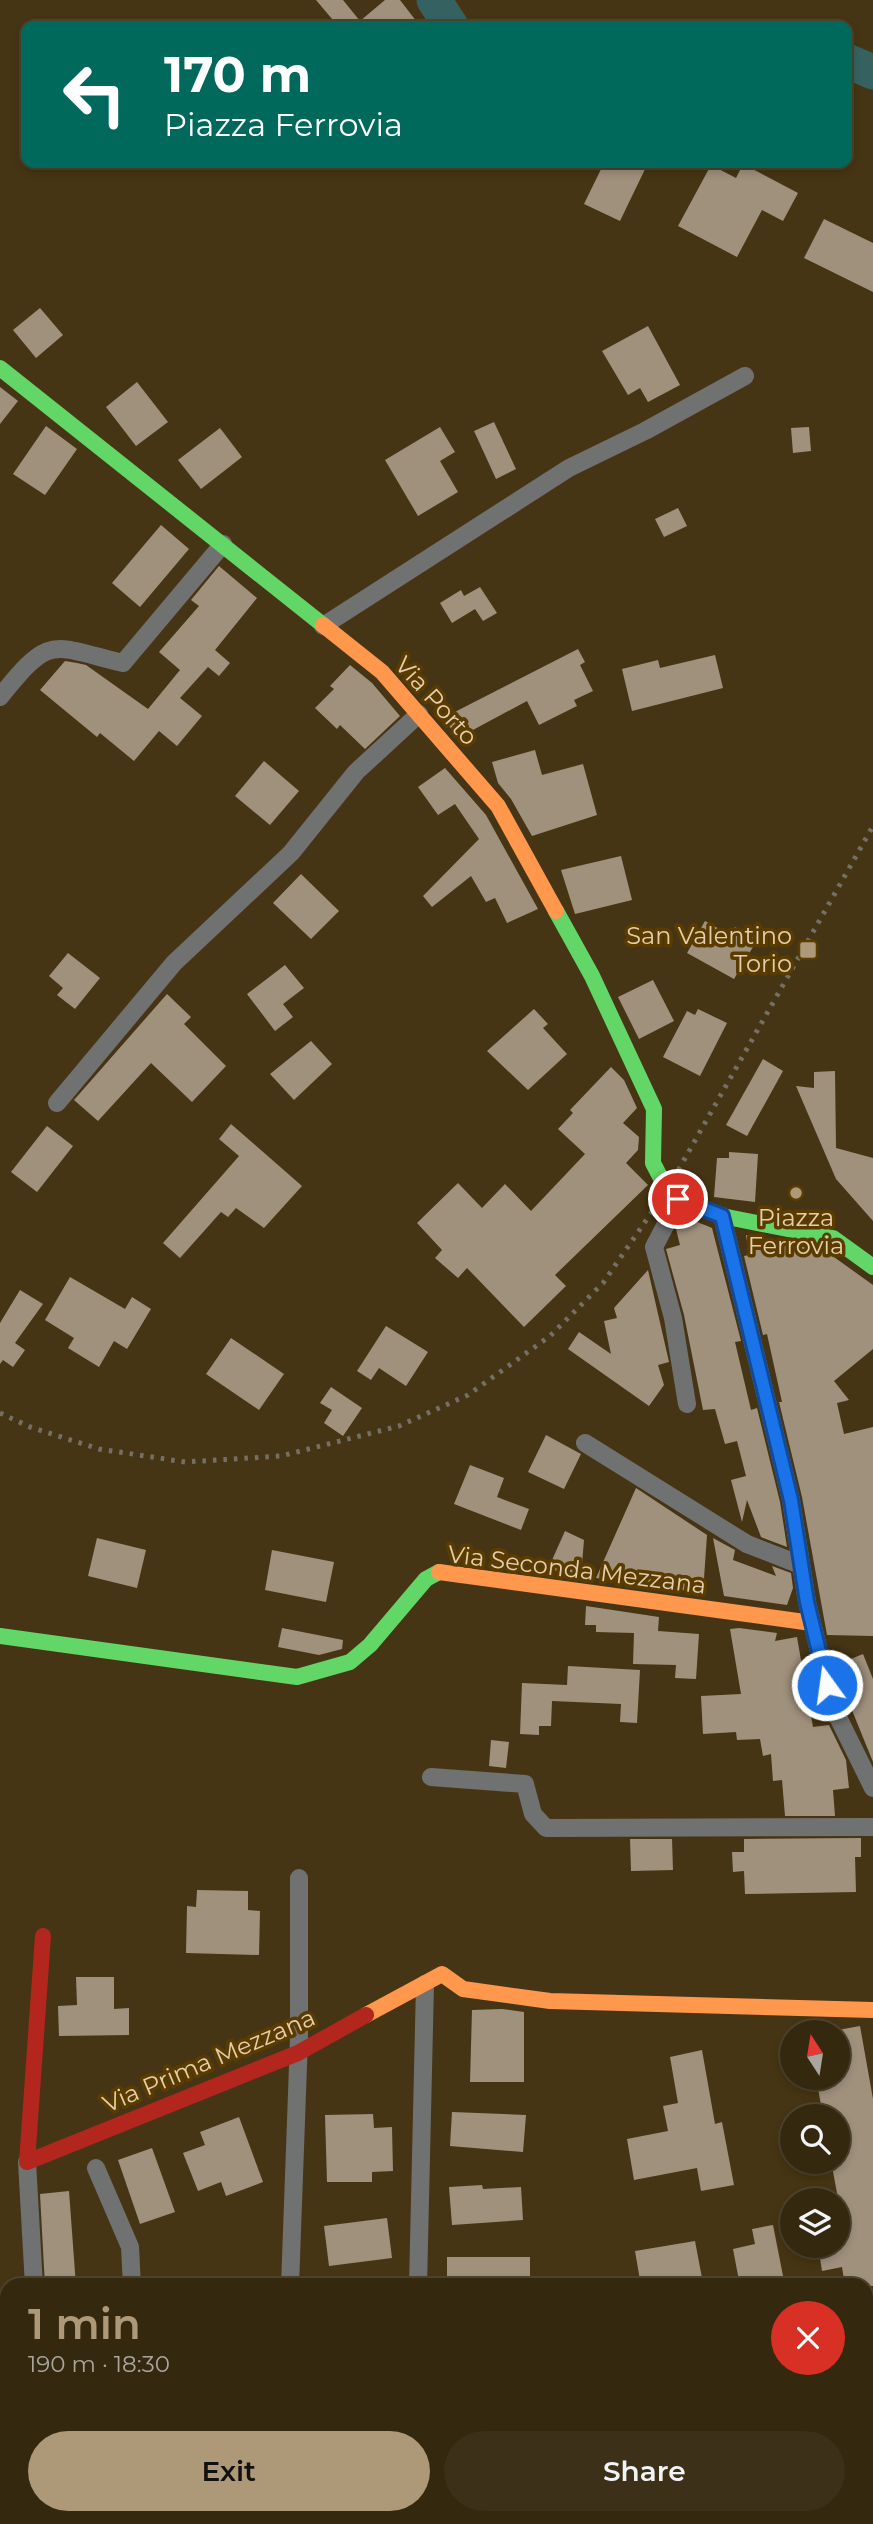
<!DOCTYPE html>
<meta charset="utf-8">
<style>
:root{--surface:#34280f;--page:#3c3018;--text:#f1f3f6;--muted:#a9a69e;--line:#4e442f;--accent:#ad9877}
body{margin:0;font-family:Montserrat,sans-serif;background:var(--page);color:var(--text);height:100vh;display:flex;flex-direction:column;font-size:26px;white-space:nowrap}
*{box-sizing:border-box;margin:0}
p{font-size:23px;color:var(--muted)}
.icon{flex:none;width:38px;height:38px;fill:none;stroke:currentColor;stroke-width:2;stroke-linecap:round;stroke-linejoin:round}
.map{position:relative;flex:1;overflow:hidden}
.sheet{position:absolute;left:0px;top:2278px;width:873px;height:247px;display:flex;flex-direction:column;background:var(--surface);border-radius:21px 21px 0 0;box-shadow:0 4px 10px #0003,0 0 0 2px var(--line)}
.sheet>*{flex:none}
.hud{position:absolute;left:21px;top:21px;width:831px;height:147px;border-radius:14px;box-shadow:0 4px 10px #0003,0 0 0 2px var(--line);background:#00695c;color:#fff;overflow:hidden}
.needle{width:46px;rotate:348deg}
.tools{position:absolute;left:780px;top:2020px;display:grid;gap:14px}
.tools a{display:grid;place-items:center;width:70px;height:70px;border-radius:50%;background:var(--surface);box-shadow:0 4px 10px #0003,0 0 0 2px var(--line);font-size:35px}
.pin{position:absolute;display:grid;place-items:center;width:60px;height:60px;color:#fff;margin:-30px;border:4px solid #fff;border-radius:50%;box-shadow:0 2px 7px #0007}
.me{position:absolute;width:77px;margin:-38px;rotate:346deg;stroke-linejoin:round;filter:drop-shadow(0 0 5px #0008)}
.turn{display:flex;align-items:center;gap:24px;height:147px;padding:0 28px;font-size:32px}
.turn .icon{width:91px;height:91px;stroke-width:2.5}
.turn b{display:block;font-size:49px;line-height:60px}
.round{display:grid;place-items:center;flex:none;width:74px;height:74px;border-radius:37px;background:var(--page)}
.headline{display:flex;align-items:center;justify-content:space-between;height:119px;padding:0 28px}
h1{font-size:42px;font-weight:600;line-height:52px;color:var(--accent)}
.cta{display:flex;gap:14px;margin-top:auto;padding:14px 28px}
.cta a{flex:1;height:80px;border-radius:42px;background:var(--accent);color:#111;font-size:28px;font-weight:600;line-height:80px;text-align:center}
.cta a+a{background:var(--page);color:var(--text)}
.map>svg:first-child{display:block}
.lines{fill:none;stroke-linecap:round;stroke-linejoin:round}
.river{stroke:#356260;stroke-width:35}
.building{fill:#a0917d}
.lane{stroke:#707171;stroke-width:9}
.street{stroke:#707171;stroke-width:18}
.fast{stroke:#63d668;stroke-width:16}
.slow{stroke:#ff974d;stroke-width:16}
.jam{stroke:#b3261e;stroke-width:16}
.rail{stroke:#747066;stroke-width:5;stroke-dasharray:3.5 7;stroke-linecap:butt}
.route-casing{stroke:#114b97;stroke-width:18}
.route{stroke:#1a73e8;stroke-width:12}
.poi-dot{fill:#ad9877;stroke:#5a3c00;stroke-width:2.5}
.labels{text-anchor:middle;stroke-width:7;stroke-linejoin:round;paint-order:stroke}
.street-label{font-size:24px;fill:#e5cead;stroke:#5a3c00}
.poi-label{font-size:24px;fill:#e5cead;stroke:#5a3c00;text-anchor:end}
</style>
<div class="map">
<svg width="873" height="2524" viewBox="0 0 873 2524">
<rect width="100%" height="100%" fill="#463514"/>
<g class="lines">
<g class="river">
<path d="M434,0L451,26"/>
<path d="M847,61L873,72"/>
</g>
</g>
<g class="building">
<path d="M316,0H343L360,21L385,0H400L420,26H338Z"/>
<path d="M604,163H648L620,221L584,204Z"/>
<path d="M743,164L798,193L783,221L762,210L737,257L678,226L711,165L736,178Z"/>
<path d="M824,219L873,243V292L804,258Z"/>
<path d="M40,308L63,335L36,358L13,330Z"/>
<path d="M648,326L680,385L648,402L640,388L628,395L602,351Z"/>
<path d="M137,382L168,422L136,446L106,407Z"/>
<path d="M0,387L18,401L0,424Z"/>
<path d="M494,422L516,469L496,479L474,431Z"/>
<path d="M46,426L77,449L45,495L13,474Z"/>
<path d="M440,427L455,452L440,461L458,492L418,516L385,460Z"/>
<path d="M809,427L811,451L793,453L791,428Z"/>
<path d="M220,428L242,457L201,489L178,460Z"/>
<path d="M678,508L687,526L664,537L655,519Z"/>
<path d="M161,525L189,549L140,607L112,583Z"/>
<path d="M219,566L257,598L215,650L230,663L219,676L208,667L180,698L202,716L177,746L159,731L134,761L100,733L97,737L40,690L65,661L77,663L86,665L148,709L180,670L159,652L199,606L191,600Z"/>
<path d="M480,587L497,613L483,621L475,609L452,623L440,603L461,590L464,596Z"/>
<path d="M578,649L585,662L580,665L593,691L574,700L577,706L539,725L527,701L458,738L443,718Z"/>
<path d="M715,655L723,688L632,711L622,669L658,660L660,668Z"/>
<path d="M350,665L372,683L400,716L365,749L340,725L337,729L315,708L334,689L330,686Z"/>
<path d="M535,750L542,775L583,764L597,815L532,836L511,799L498,783L492,762Z"/>
<path d="M264,761L299,791L270,825L235,796Z"/>
<path d="M445,768L486,815L538,909L507,923L495,898L486,902L471,876L432,907L423,896L479,839L455,804L438,815L418,787Z"/>
<path d="M621,856L632,900L575,914L561,870Z"/>
<path d="M301,874L339,911L311,939L273,903Z"/>
<path d="M705,921L730,935L735,927L757,940L734,979L687,953Z"/>
<path d="M68,953L100,978L75,1009L57,995L63,988L49,976Z"/>
<path d="M285,965L304,988L283,1004L293,1017L275,1031L247,994Z"/>
<path d="M653,980L674,1021L639,1039L618,997Z"/>
<path d="M167,994L191,1017L184,1024L226,1066L192,1102L151,1063L98,1121L74,1100Z"/>
<path d="M534,1009L548,1024L543,1028L567,1054L528,1090L487,1051Z"/>
<path d="M698,1009L727,1023L700,1076L663,1057L687,1011L695,1015Z"/>
<path d="M311,1041L332,1064L294,1100L270,1074Z"/>
<path d="M763,1059L783,1071L747,1136L726,1125Z"/>
<path d="M611,1067L624,1080L637,1108L623,1123L639,1137L638,1150L626,1163L648,1185L555,1275L566,1286L524,1327L467,1268L458,1278L435,1258L442,1250L417,1223L458,1183L482,1208L505,1184L531,1211L585,1154L558,1129L573,1113L570,1110Z"/>
<path d="M835,1071L836,1148L873,1158V1221L836,1179L796,1086L814,1088V1072Z"/>
<path d="M231,1124L302,1186L264,1228L236,1208L228,1217L221,1212L180,1258L163,1243L239,1156L219,1139Z"/>
<path d="M47,1126L73,1146L37,1192L11,1172Z"/>
<path d="M729,1152L758,1154L755,1202L714,1197L717,1158H729Z"/>
<path d="M690,1219L712,1228L741,1341L735,1342L751,1410L757,1408L780,1502L787,1547L761,1537L747,1500L742,1522L731,1480L746,1476L737,1441L725,1444L715,1409L703,1410L684,1315L666,1249L680,1245L676,1229L680,1222Z"/>
<path d="M746,1235L827,1252L873,1285V1349L834,1381L849,1400L837,1403L844,1434L873,1427V1636L827,1635L802,1497L779,1402H782L767,1334L763,1335L744,1256L749,1255Z"/>
<path d="M648,1270L669,1362L658,1365L664,1385L649,1406L568,1349L579,1332L611,1354L604,1321L617,1318L614,1308Z"/>
<path d="M70,1277L125,1309L132,1297L151,1309L127,1349L114,1341L99,1367L68,1348L74,1338L45,1320Z"/>
<path d="M20,1290L43,1304L15,1343L25,1350L13,1367L3,1360L0,1364V1323Z"/>
<path d="M386,1326L428,1352L406,1386L379,1368L371,1380L357,1371Z"/>
<path d="M231,1338L284,1374L259,1410L206,1374Z"/>
<path d="M331,1387L362,1408L343,1436L324,1423L332,1410L320,1403Z"/>
<path d="M546,1435L581,1454L564,1489L528,1472Z"/>
<path d="M470,1465L504,1478L497,1497L529,1509L521,1530L454,1504Z"/>
<path d="M636,1488L707,1535L703,1593L596,1578Z"/>
<path d="M565,1531L584,1540L581,1576L548,1569Z"/>
<path d="M97,1538L146,1550L137,1588L88,1576Z"/>
<path d="M713,1538L735,1550L733,1560L776,1576L772,1566L791,1573L793,1588L787,1605L724,1596Z"/>
<path d="M272,1550L334,1562L326,1602L265,1590Z"/>
<path d="M586,1606L659,1617L658,1631L699,1634L696,1679L675,1678L676,1665L633,1664L634,1633L596,1632V1625H585Z"/>
<path d="M282,1628L343,1640L342,1649L319,1655L278,1647Z"/>
<path d="M739,1628L777,1633L775,1641L797,1637L804,1678L813,1674L815,1685L806,1687L813,1727L829,1725L846,1760L849,1788L833,1790L835,1816H785L782,1780L773,1781L771,1754L763,1756L760,1739L737,1740L736,1732L703,1734L701,1696L741,1694L730,1629Z"/>
<path d="M863,1654L873,1679V1762L834,1666Z"/>
<path d="M568,1666L640,1670L637,1723L620,1722L621,1704L552,1701L551,1726H539V1735L520,1734L522,1683L567,1685Z"/>
<path d="M491,1740L509,1742L506,1768L489,1766Z"/>
<path d="M861,1838V1857H855L856,1892L745,1894L744,1871L733,1872L732,1852H744V1839Z"/>
<path d="M630,1839H672L673,1870L631,1871Z"/>
<path d="M197,1890L248,1891V1910L260,1911L259,1955L186,1953L187,1906L196,1907Z"/>
<path d="M76,1977H114V2009L129,2008V2035L59,2036L58,2006L77,2005Z"/>
<path d="M502,2009L524,2012V2082H470L472,2010Z"/>
<path d="M860,2026L873,2099V2286H845L842,2267L822,2271L818,2245H838V2242L846,2241L831,2161H838V2116H823L816,2077H838V2030Z"/>
<path d="M702,2050L715,2124L722,2122L734,2185L701,2191L697,2168L634,2180L627,2139L668,2131L663,2106L678,2103L670,2057Z"/>
<path d="M452,2112L526,2115L523,2152L450,2146Z"/>
<path d="M373,2114L374,2128L392,2127L393,2171L372,2172V2182H327L325,2115Z"/>
<path d="M239,2117L263,2182L226,2196L221,2182L198,2191L183,2153L205,2145L200,2132Z"/>
<path d="M152,2148L175,2212L140,2224L118,2160Z"/>
<path d="M482,2185L483,2189L521,2187L523,2220L452,2225L449,2187Z"/>
<path d="M69,2191L76,2286H45L40,2194Z"/>
<path d="M387,2218L392,2258L329,2266L324,2226Z"/>
<path d="M773,2225L785,2286H740L733,2249L755,2244L752,2229Z"/>
<path d="M695,2241L702,2278L679,2282L680,2286H641L635,2251Z"/>
<rect x="447" y="2257" width="83" height="29"/>
</g>
<g class="lines">
<path class="lane" d="M866,2500L873,2504"/>
<g class="street">
<path d="M323,626L569,468L645,431L745,376"/>
<path d="M0,697C51,634 49,645 123,663L223,544"/>
<path d="M57,1103L174,963L291,853L356,772L419,714"/>
<path d="M679,1199L654,1247L673,1318L687,1404"/>
<path d="M722,1216L791,1500L807,1602L832,1705L873,1788"/>
<path d="M585,1443L747,1544L801,1565"/>
<path d="M431,1777L525,1784L533,1814L546,1828L873,1827"/>
<path d="M27,2162L34,2286"/>
<path d="M96,2168L130,2247L132,2286"/>
<path d="M290,2286L299,2038V1878"/>
<path d="M418,2286L425,1984"/>
<path d="M866,2385L873,2379"/>
<path d="M670,2518L671,2524"/>
<path d="M282,2524L283,2518"/>
<path d="M747,2524L752,2518"/>
</g>
<g class="fast">
<path d="M0,368L323,625"/>
<path d="M556,911L592,976L654,1109L653,1163L667,1190L679,1199L722,1216L833,1238L873,1267"/>
<path d="M0,1636L297,1677L350,1662L370,1645L426,1579L439,1572"/>
</g>
<g class="slow">
<path d="M323,625L382,672L498,806L556,911"/>
<path d="M439,1572L812,1623"/>
<path d="M366,2015L442,1974L463,1989L550,2001L873,2010"/>
</g>
<path class="jam" d="M43,1936L27,2162L298,2053L366,2015"/>
<path class="rail" d="M0,1413L30,1427L99,1449L185,1462L281,1456L399,1426L468,1395L550,1336L603,1283L667,1190L873,826"/>
</g>
<g class="lines">
<defs>
<path id="route" d="M678,1199L722,1216L791,1500L807,1602L827,1685"/>
</defs>
<use href="#route" class="route-casing"/>
<use href="#route" class="route"/>
</g>
<g class="poi-dot">
<rect x="799" y="941" width="18" height="18" rx="3.5"/>
<circle cx="796" cy="1193" r="7"/>
</g>
<g class="labels">
<g class="street-label">
<text transform="translate(436 701) rotate(48)" y="8">Via Porto</text>
<text transform="translate(577 1570) rotate(7)" y="8">Via Seconda Mezzana</text>
<text transform="translate(209 2061) rotate(-23)" y="8">Via Prima Mezzana</text>
</g>
<g class="poi-label">
<text x="792" y="944">San Valentino<tspan x="792" dy="28">Torio</tspan></text>
<text x="796" y="1226" text-anchor="middle">Piazza<tspan x="796" dy="28">Ferrovia</tspan></text>
</g>
</g>
</svg>
<div class="tools">
<a><svg class="needle" viewBox="-14 -14 28 28"><path d="M0-13l5 13h-10z" fill="#e53935"/><path d="M0 13l5-13h-10z" fill="#a9a69e"/></svg></a>
<a><svg class="icon" aria-label="search" viewBox="0 0 24 24"><circle cx="10" cy="10" r="6"/><path d="M15 15l6 6"/></svg></a>
<a><svg class="icon" aria-label="layers" viewBox="0 0 24 24"><path d="M12 4l9 5-9 5-9-5zM3 14l9 5 9-5"/></svg></a>
</div>
<div class="pin" style="left:678px;top:1199px;background:#d93025"><svg class="icon" aria-label="arrive" viewBox="0 0 24 24"><path d="M6 21V4h12l-3 4 3 4H6"/></svg></div>
<svg class="me" style="left:827px;top:1685px" viewBox="-20 -20 40 40"><circle r="17" fill="#1a73e8" stroke="#fff" stroke-width="3"/><path d="M0-11L8 9 0 5-8 9z" fill="#fff"/></svg>
<div class="hud">
<div class="turn"><svg class="icon" aria-label="left" viewBox="0 0 24 24"><path d="M17 20v-9H6M10 6l-5 5 5 5"/></svg><div><b>170 m</b>Piazza Ferrovia</div></div>
</div>
<section class="sheet">
<div class="headline"><div><h1>1 min</h1><p>190 m · 18:30</p></div><a class="round" style="background:#d93025;color:#fff"><svg class="icon" aria-label="close" viewBox="0 0 24 24"><path d="M6 6l12 12M18 6L6 18"/></svg></a></div>
<div class="cta"><a>Exit</a><a>Share</a></div>
</section>
</div>
